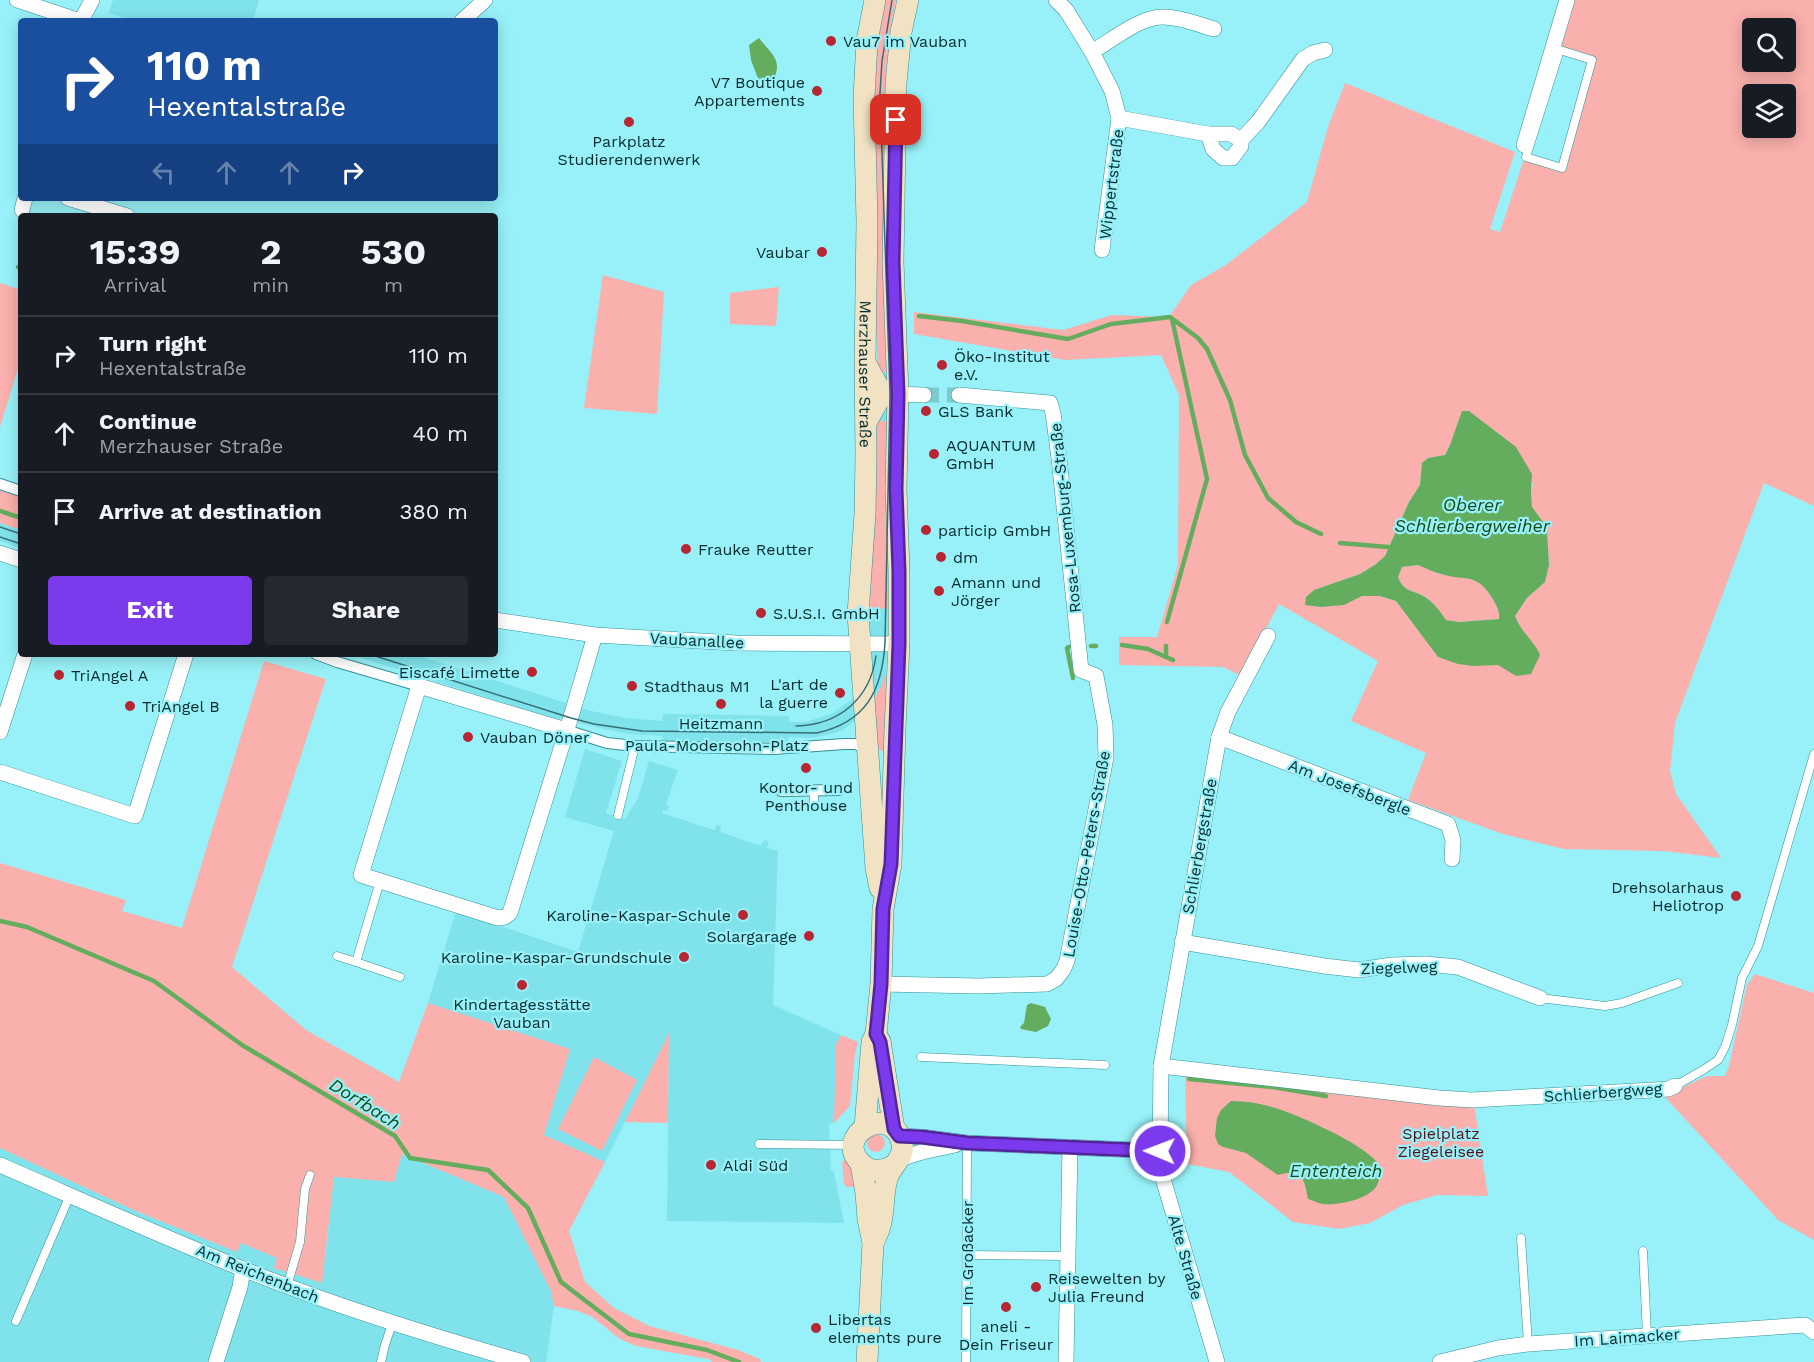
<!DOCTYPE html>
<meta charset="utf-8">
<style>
:root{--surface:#171b24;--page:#242831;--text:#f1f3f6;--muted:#9ea1a6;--line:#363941;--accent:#7c3aed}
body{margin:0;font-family:"Work Sans",sans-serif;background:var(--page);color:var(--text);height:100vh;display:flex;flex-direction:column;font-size:22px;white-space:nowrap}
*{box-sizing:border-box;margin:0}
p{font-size:20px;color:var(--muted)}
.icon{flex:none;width:33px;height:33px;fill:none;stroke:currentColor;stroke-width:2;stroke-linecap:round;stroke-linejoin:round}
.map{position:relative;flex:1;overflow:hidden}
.drawer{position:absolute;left:18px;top:213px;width:480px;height:444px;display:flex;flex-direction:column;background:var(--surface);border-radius:6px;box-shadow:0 3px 15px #0003}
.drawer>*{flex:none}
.banner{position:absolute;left:18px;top:18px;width:480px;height:183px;border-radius:6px;box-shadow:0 3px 15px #0003;background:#1a4fa0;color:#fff;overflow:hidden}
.fabs{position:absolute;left:1742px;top:18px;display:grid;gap:12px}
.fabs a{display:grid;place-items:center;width:54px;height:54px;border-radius:6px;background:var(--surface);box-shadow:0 3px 15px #0003;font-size:30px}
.pin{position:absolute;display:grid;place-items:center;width:51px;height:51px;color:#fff;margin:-26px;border-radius:12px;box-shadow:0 3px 9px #0006}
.me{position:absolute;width:66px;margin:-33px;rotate:271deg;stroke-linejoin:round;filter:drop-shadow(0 0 4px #0008)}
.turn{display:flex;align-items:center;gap:21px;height:126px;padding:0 30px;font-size:27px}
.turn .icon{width:78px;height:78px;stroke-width:2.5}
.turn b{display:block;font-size:42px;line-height:51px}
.lanes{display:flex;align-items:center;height:57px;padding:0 30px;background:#0003;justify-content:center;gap:30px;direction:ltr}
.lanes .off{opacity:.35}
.eta{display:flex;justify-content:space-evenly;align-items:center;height:102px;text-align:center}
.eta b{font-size:36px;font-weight:700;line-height:42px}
.action{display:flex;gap:12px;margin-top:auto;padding:12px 30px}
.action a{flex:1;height:69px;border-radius:6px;background:var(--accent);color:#fff;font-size:24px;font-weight:700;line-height:69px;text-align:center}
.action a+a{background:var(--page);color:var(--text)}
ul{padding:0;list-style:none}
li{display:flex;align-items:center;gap:18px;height:78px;padding:0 30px;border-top:2px solid var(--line)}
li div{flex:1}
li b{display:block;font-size:22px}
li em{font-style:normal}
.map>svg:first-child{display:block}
.built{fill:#80e3eb}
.green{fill:#fab0ac;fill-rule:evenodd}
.water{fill:#65ad5e;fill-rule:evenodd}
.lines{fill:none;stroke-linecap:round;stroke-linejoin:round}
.stream{stroke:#65ad5e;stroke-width:4.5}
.minor-tunnel{stroke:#7acad0;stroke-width:15;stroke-dasharray:15 8;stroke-linecap:butt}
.service-casing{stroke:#339096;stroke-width:9}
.pedestrian-casing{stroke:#339096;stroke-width:12}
.minor-casing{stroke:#339096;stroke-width:16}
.secondary-casing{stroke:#339096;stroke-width:22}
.service{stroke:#fff;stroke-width:8}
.pedestrian{stroke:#fff;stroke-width:10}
.minor{stroke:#fff;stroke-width:15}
.secondary{stroke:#f1e2c3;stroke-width:21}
.tram{stroke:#366f74;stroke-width:1.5}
.route-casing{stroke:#51269a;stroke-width:15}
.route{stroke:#7c3aed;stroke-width:10}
.poi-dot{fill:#b72633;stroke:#98f1f8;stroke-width:2}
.labels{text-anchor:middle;stroke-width:4.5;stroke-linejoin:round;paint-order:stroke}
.poi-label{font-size:16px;fill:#042c2f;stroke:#98f1f8;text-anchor:start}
.street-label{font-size:16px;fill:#042c2f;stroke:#98f1f8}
.park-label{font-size:16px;fill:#551116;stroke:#98f1f8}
.water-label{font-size:18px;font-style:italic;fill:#174913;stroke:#98f1f8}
</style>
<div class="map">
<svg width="1814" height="1362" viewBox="0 0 1814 1362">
<rect width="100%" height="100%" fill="#98f1f8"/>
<g class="built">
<path d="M113,0H259L253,21H132L109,13Z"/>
<path d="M896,0L890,27L885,67L884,110L893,622L888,632L886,672L881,688L865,713L843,730L831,734L812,738L789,737L788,744L663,743L662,736L628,734L546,716L349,654H413L591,711L626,718L662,721L663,714L789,716V722H806L833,713L851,700L863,688L868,632L878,457V371L868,120Z"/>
<path d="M0,523L21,530V548L0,541Z"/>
<path d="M585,749L622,761L606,813L625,819L638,798L649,761L678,770L666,804L669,806L668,811L663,810L662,813L714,830L717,825L721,826L720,832L761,846L764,840L769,842L767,848L778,851L773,1005L841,1035L836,1044L834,1123L829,1124L831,1170L834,1172L844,1223L667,1221L669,1034L605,1162L544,1136L428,1003L456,911L578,952L614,831L565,817Z"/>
<path d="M0,1148L138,1212L237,1252L241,1243L277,1258L274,1267L325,1260L334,1176L394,1182L402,1154L504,1197L551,1291L554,1306L546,1362H0Z"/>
</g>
<g class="green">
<path d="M879,0H896C888,37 885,72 884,110L891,373L878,371L868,120Z"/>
<path d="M1574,0H1814V506L1764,483L1675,723L1670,771L1676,794L1721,858L1663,851L1564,849L1503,834L1408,800L1426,753L1351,721L1378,661L1279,604L1241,676L1223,667L1119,665V637H1157L1178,565L1179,395L1161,355L1065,360L914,334V312L1063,330L1112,315L1169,317L1191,285L1226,265L1307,202L1328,127L1345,83L1515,152L1490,229L1500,232L1525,156L1562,167L1593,57L1562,47V39ZM1752,28H1785V62H1752ZM1752,94H1785V128H1752ZM1483,423L1501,435L1533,484L1531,492L1532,507L1544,523L1547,531L1549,565L1545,582L1527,598L1515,616C1520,628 1525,636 1534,644L1498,665H1487L1438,657L1396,601L1380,596H1362L1321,607L1305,604L1314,590L1360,574L1376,564L1385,556L1409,502L1420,485L1422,463L1428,458L1445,455L1454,436Z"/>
<path d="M603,275L664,292L657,414L584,408Z"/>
<path d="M0,283L21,290V359L0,427Z"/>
<path d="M779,287L776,326L730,324V293Z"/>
<path d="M881,421H893L894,609L869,608L876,501L877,422Z"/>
<path d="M0,489L21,496V530L0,523Z"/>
<path d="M1418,565C1426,568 1433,572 1441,574C1468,581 1477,571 1494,601C1497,607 1500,611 1500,619L1459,622L1446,620C1440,611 1434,603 1425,597C1413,589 1405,594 1398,577L1402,567Z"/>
<path d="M264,661L326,679L232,967L306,1030L399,1082L428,1003L570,1049L544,1135L605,1162L569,1231L585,1282L614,1308L649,1326L738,1350L760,1359L761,1362H713L708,1359L636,1346L620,1339L592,1317L578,1311L554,1306L551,1291L504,1197L402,1154L394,1182L334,1177L322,1283L274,1268L277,1258L241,1243L237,1252L138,1212L0,1148V863L126,900L122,911L182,928Z"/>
<path d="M886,672L885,753L875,746L872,702L881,687Z"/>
<path d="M1755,974L1814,993V1240L1778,1220L1664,1096L1707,1076H1725L1729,1066L1747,985Z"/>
<path d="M669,1033L668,1123L625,1122Z"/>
<path d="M841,1035L858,1042L855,1054L850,1106L834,1123L836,1044Z"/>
<path d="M594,1057L637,1080L602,1151L558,1129Z"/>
<path d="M1185,1073L1474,1104L1488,1196L1437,1195L1403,1205L1370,1223L1339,1229L1293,1222L1229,1172L1187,1164Z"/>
<circle cx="876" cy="1143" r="9"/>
<path d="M844,1160L854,1168L860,1187H846L844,1183L842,1162Z"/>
</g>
<g class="water">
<path d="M759,38C776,59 783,60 771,87L759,81L751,60L749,45Z"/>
<path d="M1462,411H1469L1516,447L1532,474L1531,492L1532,507L1544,523L1547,531L1549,565L1545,582L1527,598L1515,616C1522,634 1534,640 1540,655L1531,674L1516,676L1498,665L1473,666L1458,664L1438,657L1396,601L1380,596H1362L1344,605L1321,607L1305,605L1306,597L1314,590L1360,574L1376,564L1385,556L1409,502L1420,485L1422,463L1428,458L1445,455L1450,445ZM1418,565C1426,568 1433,572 1441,574C1468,582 1476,571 1494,601C1497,607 1500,611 1499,619L1459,622L1446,620C1440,611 1434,603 1425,597C1413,589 1405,594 1398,577L1402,567Z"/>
<path d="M1031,1003L1045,1007L1051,1019L1048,1026L1036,1032L1021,1029L1020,1027L1024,1023L1027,1005Z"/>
<path d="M1231,1101C1268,1101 1299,1116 1332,1132C1349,1141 1365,1149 1378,1163C1379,1169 1380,1177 1378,1183C1373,1199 1337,1206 1322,1204C1318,1203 1312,1200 1308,1199C1304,1177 1302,1168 1278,1175L1246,1153L1223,1147L1218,1144L1215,1136L1217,1118L1221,1110Z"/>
</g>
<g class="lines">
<g class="stream">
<path d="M18,267L21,268"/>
<path d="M919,316L962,321L1068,339L1111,324L1170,317L1198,338L1207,349L1230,400L1245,455L1268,498L1296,522L1321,534"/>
<path d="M0,511L21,518"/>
<path d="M1340,543L1388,547"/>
<path d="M1167,622L1207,479L1172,319"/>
<path d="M1122,645L1148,649L1173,660"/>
<path d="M1091,646H1096"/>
<path d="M1166,646V657"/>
<path d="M1069,647L1067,648L1073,678"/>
<path d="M0,921L27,927L154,981L242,1045L395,1136L410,1158L488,1170L528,1208L561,1282L629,1334L707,1350L739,1362"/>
<path d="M1189,1079L1273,1087L1326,1096"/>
</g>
<path class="minor-tunnel" d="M924,395H959"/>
<defs>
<g id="service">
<path d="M1560,50L1592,60L1562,168L1526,157Z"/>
<path d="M814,790V802"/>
<path d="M618,815L635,746"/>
<path d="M337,956L356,962L380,881"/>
<path d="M356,962L400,977"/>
<path d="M1540,998L1605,1006L1622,1003L1678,983"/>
<path d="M921,1057L1105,1065"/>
<path d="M1675,1086L1703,1070L1718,1060L1725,1047L1732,1025L1742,978L1758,946L1814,754"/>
<path d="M759,1144L853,1145"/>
<path d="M1521,1238L1528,1344"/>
<path d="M1643,1251L1647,1335"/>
<path d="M967,1255L1068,1256"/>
<path d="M287,1286L300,1242L305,1189L310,1175"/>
<path d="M16,1321L70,1195"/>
<path d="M381,1362L385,1345L392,1324"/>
<path d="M966,1362L967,1143"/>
</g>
<g id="pedestrian">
<path d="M0,484L21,491"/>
<path d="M316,654L337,662L419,686"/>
<path d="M566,730L607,743L635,746L774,749L844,744H856L868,750"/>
<path d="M781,791L839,790"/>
</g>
<g id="minor">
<path d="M17,0L80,21"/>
<path d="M1056,0L1066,10L1092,52L1112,91L1119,118L1102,250"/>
<path d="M81,21L92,0"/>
<path d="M462,21L485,0"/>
<path d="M1092,52C1110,41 1134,22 1154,18C1171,14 1197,24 1214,29"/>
<path d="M1119,118L1208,134H1231L1241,140L1258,122L1303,59L1313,53L1325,50"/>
<path d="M1208,134L1213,149L1223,158H1232L1241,146V140"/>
<path d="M1524,145L1567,0"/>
<path d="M68,198L127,216"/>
<path d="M22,210L25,198"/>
<path d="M888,394L924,395"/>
<path d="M0,553L21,560"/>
<path d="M495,620L595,635L736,643L899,644"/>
<path d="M566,730L419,686L361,875L498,918L505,917L510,913L573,710L595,635"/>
<path d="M0,732L25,654"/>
<path d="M1219,737L1448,824L1453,840L1452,859"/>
<path d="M0,772L135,816L186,654"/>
<path d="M1182,942L1324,966L1359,970L1392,965L1425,964L1458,967L1540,998"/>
<path d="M881,984L978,986L1047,984L1056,979L1063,970L1067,961L1106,757L1105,725L1096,676L1081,670L1059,458L1053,413L1050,403L959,395"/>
<path d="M1161,1066L1439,1098L1472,1100L1653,1090L1668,1089L1675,1086"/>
<path d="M899,1136L922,1137L967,1143L1160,1151"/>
<path d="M899,1159L922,1152L955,1145"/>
<path d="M0,1165C81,1200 161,1236 243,1269C334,1306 428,1335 523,1362"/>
<path d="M216,1362L240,1287L243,1269"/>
<path d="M1066,1362L1070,1147"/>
<path d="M1217,1362L1164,1182L1160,1151L1161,1066L1219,737L1228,712L1268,636"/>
<path d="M1440,1362L1498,1348L1528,1344L1805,1325L1814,1332"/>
</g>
<g id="secondary">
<path id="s1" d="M875,0L867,41L864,97L867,222L865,361L866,455L865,514L858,614L876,868L880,888"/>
<path d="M866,364L882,394L867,421"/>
<path d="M880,1041L894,1129"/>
<path d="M865,1127L872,1042L876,1034L881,984L883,909L891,864L895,729L899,644V571L896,489L898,394L893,262L896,83L901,32L908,0"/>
<path d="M861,1164L866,1193L868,1219L873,1243L867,1362"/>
<path d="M873,1243C875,1238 879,1232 880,1226C885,1210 882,1192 888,1176C893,1165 905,1156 902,1143C892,1100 829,1137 863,1165C872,1173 883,1171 893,1166"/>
</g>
</defs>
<use href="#service" class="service-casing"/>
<use href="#pedestrian" class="pedestrian-casing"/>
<use href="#minor" class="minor-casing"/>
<use href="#secondary" class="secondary-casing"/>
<use href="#service" class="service"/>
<use href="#pedestrian" class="pedestrian"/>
<use href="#minor" class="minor"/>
<use href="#secondary" class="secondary"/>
<g class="tram">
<path d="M0,527L21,534"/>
<path d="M0,537L21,544"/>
<path d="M369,654L571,718L594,724L642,731L817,733C866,722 882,691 885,643L890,394L880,93L882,61L892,0"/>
<path d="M796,726C839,725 870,699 876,656"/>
</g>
</g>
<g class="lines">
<defs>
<path id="route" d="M896,120L893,262L898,394L896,489L899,571V644L891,864L883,909L881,984L876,1034L880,1042L894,1129L899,1136L922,1137L967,1143L1160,1151"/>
</defs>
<use href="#route" class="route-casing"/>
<use href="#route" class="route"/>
</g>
<g class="poi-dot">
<circle cx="831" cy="41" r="6"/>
<circle cx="817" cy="91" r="6"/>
<circle cx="629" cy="122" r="6"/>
<circle cx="822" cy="252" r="6"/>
<circle cx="942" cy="365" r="6"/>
<circle cx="926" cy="411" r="6"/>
<circle cx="934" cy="454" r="6"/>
<circle cx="926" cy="530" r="6"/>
<circle cx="686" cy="549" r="6"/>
<circle cx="941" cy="557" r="6"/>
<circle cx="939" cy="591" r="6"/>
<circle cx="761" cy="613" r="6"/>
<circle cx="532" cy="672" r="6"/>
<circle cx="59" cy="675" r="6"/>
<circle cx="632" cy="686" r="6"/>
<circle cx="840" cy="693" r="6"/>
<circle cx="721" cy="704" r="6"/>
<circle cx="130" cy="706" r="6"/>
<circle cx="468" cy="737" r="6"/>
<circle cx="806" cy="768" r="6"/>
<circle cx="1736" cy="896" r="6"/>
<circle cx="743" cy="915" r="6"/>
<circle cx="809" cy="936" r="6"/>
<circle cx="684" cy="957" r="6"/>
<circle cx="522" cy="985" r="6"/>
<circle cx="711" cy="1165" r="6"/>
<circle cx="1036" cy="1287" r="6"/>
<circle cx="1006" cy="1307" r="6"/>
<circle cx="816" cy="1328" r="6"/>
</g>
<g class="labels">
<g class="poi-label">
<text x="843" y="47">Vau7 im Vauban</text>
<text x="805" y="88" text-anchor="end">V7 Boutique<tspan x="805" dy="18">Appartements</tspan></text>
<text x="629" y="147" text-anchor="middle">Parkplatz<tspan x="629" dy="18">Studierendenwerk</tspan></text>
<text x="810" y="258" text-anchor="end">Vaubar</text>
<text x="954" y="362">Öko-Institut<tspan x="954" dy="18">e.V.</tspan></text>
<text x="938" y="417">GLS Bank</text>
<text x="946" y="451">AQUANTUM<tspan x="946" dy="18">GmbH</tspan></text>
<text x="938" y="536">particip GmbH</text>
<text x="698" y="555">Frauke Reutter</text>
<text x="953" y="563">dm</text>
<text x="951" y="588">Amann und<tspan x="951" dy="18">Jörger</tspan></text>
<text x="773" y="619">S.U.S.I. GmbH</text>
<text x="520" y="678" text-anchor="end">Eiscafé Limette</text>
<text x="71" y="681">TriAngel A</text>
<text x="828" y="690" text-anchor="end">L'art de<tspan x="828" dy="18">la guerre</tspan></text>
<text x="644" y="692">Stadthaus M1</text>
<text x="142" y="712">TriAngel B</text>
<text x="721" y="729" text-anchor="middle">Heitzmann</text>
<text x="480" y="743">Vauban Döner</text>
<text x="806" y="793" text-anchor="middle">Kontor- und<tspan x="806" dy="18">Penthouse</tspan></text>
<text x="1724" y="893" text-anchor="end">Drehsolarhaus<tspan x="1724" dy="18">Heliotrop</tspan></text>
<text x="731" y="921" text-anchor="end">Karoline-Kaspar-Schule</text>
<text x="797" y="942" text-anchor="end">Solargarage</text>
<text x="672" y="963" text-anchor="end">Karoline-Kaspar-Grundschule</text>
<text x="522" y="1010" text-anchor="middle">Kindertagesstätte<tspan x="522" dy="18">Vauban</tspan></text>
<text x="723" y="1171">Aldi Süd</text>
<text x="1048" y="1284">Reisewelten by<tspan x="1048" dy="18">Julia Freund</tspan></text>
<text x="828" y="1325">Libertas<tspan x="828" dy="18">elements pure</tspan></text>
<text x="1006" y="1332" text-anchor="middle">aneli -<tspan x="1006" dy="18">Dein Friseur</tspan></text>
</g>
<g class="street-label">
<text transform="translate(1111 184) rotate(-83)" y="6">Wippertstraße</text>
<text dy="6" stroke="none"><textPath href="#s1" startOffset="375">Merzhauser Straße</textPath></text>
<text transform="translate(1065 518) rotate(-96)" y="6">Rosa-Luxemburg-Straße</text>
<text transform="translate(697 640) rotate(3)" y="6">Vaubanallee</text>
<text x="717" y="751">Paula-Modersohn-Platz</text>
<text transform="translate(1350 787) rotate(21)" y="6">Am Josefsbergle</text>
<text transform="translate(1199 846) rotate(-80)" y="6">Schlierbergstraße</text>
<text transform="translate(1086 854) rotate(-80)" y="6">Louise-Otto-Peters-Straße</text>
<text transform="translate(1399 967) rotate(-2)" y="6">Ziegelweg</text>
<text transform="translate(1603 1092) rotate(-4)" y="6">Schlierbergweg</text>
<text transform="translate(967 1253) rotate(-90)" y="6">Im Großacker</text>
<text transform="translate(1186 1257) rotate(74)" y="6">Alte Straße</text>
<text transform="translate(258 1273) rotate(22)" y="6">Am Reichenbach</text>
<text transform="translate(1627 1337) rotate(-4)" y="6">Im Laimacker</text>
</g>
<g class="park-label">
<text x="1441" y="1139">Spielplatz<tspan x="1441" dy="18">Ziegeleisee</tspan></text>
</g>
<g class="water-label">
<text x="1472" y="511">Oberer<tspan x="1472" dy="21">Schlierbergweiher</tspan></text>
<text transform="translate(365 1104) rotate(32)" y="6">Dorfbach</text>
<text x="1336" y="1177">Ententeich</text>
</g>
</g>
</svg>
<div class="fabs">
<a><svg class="icon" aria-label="search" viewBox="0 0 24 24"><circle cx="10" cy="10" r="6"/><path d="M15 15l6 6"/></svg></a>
<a><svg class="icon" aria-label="layers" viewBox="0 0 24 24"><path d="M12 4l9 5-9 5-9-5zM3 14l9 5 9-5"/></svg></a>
</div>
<div class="pin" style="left:896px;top:120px;background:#d93025"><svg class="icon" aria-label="arrive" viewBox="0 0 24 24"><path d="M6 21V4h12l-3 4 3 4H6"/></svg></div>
<svg class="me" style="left:1160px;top:1151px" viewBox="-20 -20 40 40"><circle r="17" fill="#7c3aed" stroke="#fff" stroke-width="3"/><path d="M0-11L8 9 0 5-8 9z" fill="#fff"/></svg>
<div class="banner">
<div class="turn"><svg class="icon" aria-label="right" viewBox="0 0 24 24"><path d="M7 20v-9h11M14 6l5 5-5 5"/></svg><div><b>110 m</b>Hexentalstraße</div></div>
<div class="lanes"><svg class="icon off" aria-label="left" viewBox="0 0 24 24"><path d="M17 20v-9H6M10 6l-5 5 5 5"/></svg><svg class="icon off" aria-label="ahead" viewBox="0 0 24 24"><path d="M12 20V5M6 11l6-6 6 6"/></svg><svg class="icon off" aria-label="ahead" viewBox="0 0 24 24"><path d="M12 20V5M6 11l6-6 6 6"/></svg><svg class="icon" aria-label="right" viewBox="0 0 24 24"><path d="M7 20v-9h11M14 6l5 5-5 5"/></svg></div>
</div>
<section class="drawer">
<div class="eta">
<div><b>15:39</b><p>Arrival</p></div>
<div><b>2</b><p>min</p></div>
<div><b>530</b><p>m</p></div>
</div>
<ul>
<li><svg class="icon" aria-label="right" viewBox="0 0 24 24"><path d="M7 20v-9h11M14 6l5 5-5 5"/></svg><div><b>Turn right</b><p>Hexentalstraße</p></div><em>110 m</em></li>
<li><svg class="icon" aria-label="ahead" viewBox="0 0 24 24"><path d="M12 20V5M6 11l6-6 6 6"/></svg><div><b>Continue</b><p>Merzhauser Straße</p></div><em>40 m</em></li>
<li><svg class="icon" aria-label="arrive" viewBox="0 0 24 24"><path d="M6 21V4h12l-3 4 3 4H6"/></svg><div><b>Arrive at destination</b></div><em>380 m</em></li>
</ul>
<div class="action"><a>Exit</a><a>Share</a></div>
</section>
</div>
